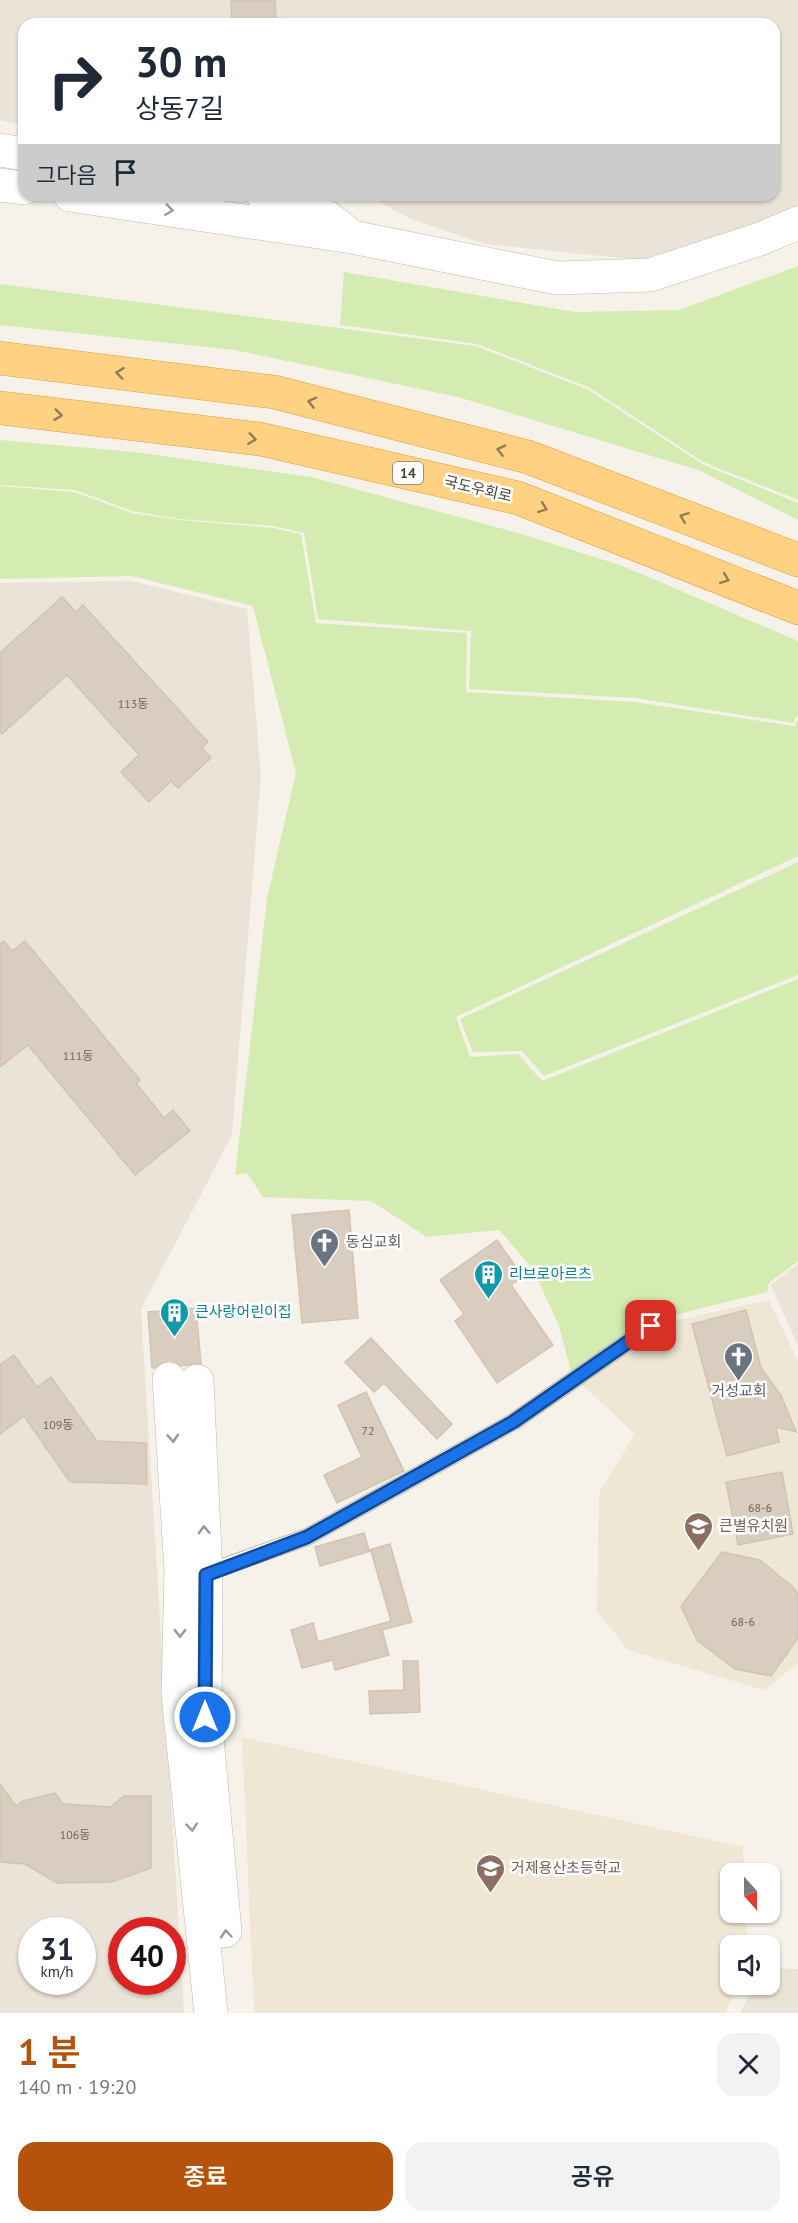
<!DOCTYPE html>
<html lang="ko">
<meta charset="utf-8">
<style>
:root{--surface:#fff;--page:#f2f2f3;--text:#1f2937;--muted:#747a83;--accent:#b45309}
body{margin:0;font-family:"PT Sans","Noto Sans KR",sans-serif;background:var(--page);color:var(--text);height:100vh;display:flex;flex-direction:column;font-size:22px;white-space:nowrap}
*{box-sizing:border-box;margin:0}
p{font-size:20px;color:var(--muted)}
.icon{flex:none;width:33px;height:33px;fill:none;stroke:currentColor;stroke-width:2;stroke-linecap:round;stroke-linejoin:round}
.map{position:relative;height:2013px;overflow:hidden}
.details{display:flex;flex-direction:column;background:var(--surface);flex:1}
.details>*{flex:none}
.top-card{position:absolute;left:18px;top:18px;width:762px;height:183px;border-radius:18px;box-shadow:0 2px 4px #0004;background:#fff;color:var(--text);overflow:hidden}
.needle{width:39px;rotate:159deg}
.buttons{position:absolute;left:720px;top:1863px;display:grid;gap:12px}
.buttons a{display:grid;place-items:center;width:60px;height:60px;border-radius:12px;background:var(--surface);box-shadow:0 2px 4px #0004;font-size:30px}
.speed{position:absolute;left:18px;top:1917px;display:flex;gap:12px;font-size:30px;font-weight:700;text-align:center}
.speed>*{display:grid;place-content:center;width:78px;height:78px;border-radius:50%;background:var(--surface);box-shadow:0 2px 4px #0004;line-height:1}
.speed small{font-size:15px;font-weight:400}
.speed .limit{border:9px solid #d22;background:#fff;color:#111}
.pin{position:absolute;display:grid;place-items:center;width:51px;height:51px;color:#fff;margin:-26px;border-radius:12px;box-shadow:0 3px 9px #0006}
.me{position:absolute;width:66px;margin:-33px;rotate:0deg;stroke-linejoin:round;filter:drop-shadow(0 0 4px #0008)}
.turn{display:flex;align-items:center;gap:21px;height:126px;padding:0 18px;font-size:27px}
.turn .icon{width:78px;height:78px;stroke-width:2.5}
.turn b{display:block;font-size:42px;line-height:51px}
.then{display:flex;align-items:center;height:57px;padding:0 18px;background:#0003;gap:12px;font-size:22px}
.round{display:grid;place-items:center;flex:none;width:63px;height:63px;border-radius:18px;background:var(--page)}
.headline{display:flex;align-items:center;justify-content:space-between;height:102px;padding:0 18px}
h1{font-size:36px;font-weight:600;line-height:45px;color:var(--accent)}
.action{display:flex;gap:12px;margin-top:auto;padding:12px 18px}
.action a{flex:1;height:69px;border-radius:18px;background:var(--accent);color:#fff;font-size:24px;font-weight:600;line-height:69px;text-align:center}
.action a+a{background:var(--page);color:var(--text)}
.map>svg:first-child{display:block}
.residential{fill:#eae3d8;fill-rule:evenodd}
.education{fill:#efe6d3}
.green{fill:#d4ecb1}
.building{fill:#d8cdbf;stroke:#d3c4b1;stroke-width:1.5}
.lines{fill:none;stroke-linecap:round;stroke-linejoin:round}
.service-casing{stroke:#c2b9ac;stroke-width:18}
.minor-casing{stroke:#c2b9ac;stroke-width:34}
.tertiary-casing{stroke:#c2b9ac;stroke-width:34}
.trunk-casing{stroke:#e69c34;stroke-width:34}
.service{stroke:#fff;stroke-width:16}
.minor{stroke:#fff;stroke-width:33}
.tertiary{stroke:#fff;stroke-width:33}
.trunk{stroke:#ffd283;stroke-width:33}
.oneway{stroke:#9b9791}
.oneway2{stroke:#927c55}
.route-casing{stroke:#114b97;stroke-width:15}
.route{stroke:#1a73e8;stroke-width:10}
.labels{text-anchor:middle;stroke-width:5;stroke-linejoin:round;paint-order:stroke}
.number-label{font-size:12px;fill:#6e6559}
.shield{fill:#fff;stroke:#807b73;stroke-width:1.5}
.shield-label{font-size:14px;font-weight:bold;fill:#4a4237}
.street-label{font-size:15px;fill:#4a4237;stroke:#fff}
.worship-label{font-size:15px;fill:#5b616d;stroke:#fff;text-anchor:start}
.culture-label{font-size:15px;fill:#0d838f;stroke:#fff;text-anchor:start}
.education-label{font-size:15px;fill:#785e54;stroke:#fff;text-anchor:start}
</style>
<div class="map">
<svg width="798" height="2013" viewBox="0 0 798 2013">
<rect width="100%" height="100%" fill="#f6f2ea"/>
<g class="residential">
<path d="M0,0H798V210L649,261L485,244L409,218L366,195H774V24H24V125L0,120Z"/>
<path d="M131,581L247,609L261,776L232,1135L141,1309L184,2013H0V583ZM32,1930H82V1982H32ZM122,1930H172V1982H122Z"/>
<path d="M798,1264V1346L771,1285Z"/>
<path d="M770,1968L798,1969V2013H741L753,1985L770,1984Z"/>
</g>
<g class="education">
<path d="M769,1300L798,1362V1663L764,1690L628,1650L597,1611L599,1493L635,1434L576,1379L651,1326Z"/>
<path d="M242,1737L743,1847L744,1873L730,1874V1912L745,1913L747,1945L730,1946V1984L737,1985L725,2013H254Z"/>
</g>
<g class="green">
<path d="M798,266V500L703,462L590,388L477,344L340,325L344,272L575,312L679,310Z"/>
<path d="M0,284L476,346L589,390L704,465L798,503V520L701,471L458,397L235,350L0,325Z"/>
<path d="M0,440L135,452L311,477L522,534L623,566L798,641V714L793,723L635,698L469,689L471,631L318,619L304,533L273,526L179,519L132,511L75,490L0,485Z"/>
<path d="M0,486L74,492L132,513L180,520L273,528L301,534L316,623L467,633L466,692L635,702L794,726L798,719V856L456,1017L470,1057L518,1054L542,1081L798,979V1261L769,1283L767,1292L650,1321L571,1371L559,1326L533,1269L499,1230L427,1237L371,1201L263,1197L247,1173L235,1175L267,898L296,773L253,606L132,576L0,579Z"/>
<path d="M798,862V975L544,1076L522,1051L473,1052L460,1019Z"/>
</g>
<g class="building">
<path d="M231,0H275L276,24H232Z"/>
<path d="M62,597L76,612L83,605L208,742L202,748L211,758L178,788L171,781L149,802L121,772L139,755L67,675L2,734L0,732V653Z"/>
<path d="M4,941L12,951L25,941L140,1080L136,1083L164,1118L173,1110L190,1131L135,1175L28,1045L0,1067V944Z"/>
<path d="M349,1210L358,1318L302,1323L292,1215Z"/>
<path d="M497,1240L523,1277L511,1285L553,1345L497,1383L455,1321L464,1314L440,1280Z"/>
<path d="M196,1308L201,1364L152,1368L148,1312Z"/>
<path d="M746,1310L761,1368L781,1395L796,1432L776,1427L779,1442L727,1456L692,1324Z"/>
<path d="M371,1338L452,1424L437,1439L384,1383L374,1392L345,1362Z"/>
<path d="M14,1355L37,1387L51,1377L97,1441L146,1443L147,1484L70,1482L24,1416L0,1434V1365Z"/>
<path d="M366,1392L404,1471L337,1503L324,1475L362,1457L338,1405Z"/>
<path d="M782,1472L793,1534L738,1545L726,1482Z"/>
<path d="M364,1533L369,1550L390,1544L412,1622L382,1630L389,1655L335,1670L333,1660L302,1668L291,1630L313,1623L318,1642L391,1621L371,1551L320,1566L315,1547Z"/>
<path d="M722,1552L760,1560L794,1588L798,1594V1638L771,1676L735,1669L697,1640L681,1606Z"/>
<path d="M403,1661H418L420,1712L370,1714L369,1691L404,1690Z"/>
<path d="M0,1784L16,1806L23,1801L55,1793L63,1804L110,1807L124,1796H151V1868L112,1882L57,1883L25,1864L0,1862Z"/>
</g>
<g class="lines">
<defs>
<path id="service" d="M203,1574L307,1537L513,1422L651,1326"/>
<g id="minor">
<path d="M0,150L24,154"/>
<path d="M0,185L24,188"/>
<path d="M70,195L352,237L557,278L650,275L760,239L798,223"/>
<path d="M263,195C298,201 319,208 346,232"/>
</g>
<g id="tertiary">
<path d="M169,1379L181,1571L178,1694L211,2013"/>
<path d="M197,1381L206,1575L205,1717L225,1931"/>
</g>
<g id="trunk">
<path d="M0,358L274,392L528,457L798,560"/>
<path d="M0,408L260,439L518,498L798,608"/>
</g>
</defs>
<use href="#service" class="service-casing"/>
<use href="#minor" class="minor-casing"/>
<use href="#tertiary" class="tertiary-casing"/>
<use href="#trunk" class="trunk-casing"/>
<use href="#service" class="service"/>
<use href="#minor" class="minor"/>
<use href="#tertiary" class="tertiary"/>
<use href="#trunk" class="trunk"/>
</g>
<defs><path id="oneway-chevron" d="M-2-3.5L2.5 0L-2 3.5" fill="none" stroke-width="1.6" stroke-linecap="round" stroke-linejoin="round" transform="scale(1.5)"/></defs>
<g class="oneway">
<use href="#oneway-chevron" transform="translate(169 210) rotate(8)"/>
<use href="#oneway-chevron" transform="translate(173 1438) rotate(86)"/>
<use href="#oneway-chevron" transform="translate(204 1530) rotate(-93)"/>
<use href="#oneway-chevron" transform="translate(180 1633) rotate(91)"/>
<use href="#oneway-chevron" transform="translate(192 1827) rotate(84)"/>
<use href="#oneway-chevron" transform="translate(226 1934) rotate(-95)"/>
</g>
<g class="oneway2">
<use href="#oneway-chevron" transform="translate(120 373) rotate(-173)"/>
<use href="#oneway-chevron" transform="translate(312 402) rotate(-166)"/>
<use href="#oneway-chevron" transform="translate(58 415) rotate(7)"/>
<use href="#oneway-chevron" transform="translate(252 439) rotate(8)"/>
<use href="#oneway-chevron" transform="translate(501 450) rotate(-166)"/>
<use href="#oneway-chevron" transform="translate(543 508) rotate(21)"/>
<use href="#oneway-chevron" transform="translate(684 517) rotate(-159)"/>
<use href="#oneway-chevron" transform="translate(725 579) rotate(21)"/>
</g>
<g class="lines">
<defs>
<path id="route" d="M205,1717L206,1575L307,1537L513,1422L651,1326"/>
</defs>
<use href="#route" class="route-casing"/>
<use href="#route" class="route"/>
</g>
<defs>
<symbol id="church-pin" viewBox="-11 -11 22 30"><path d="M0 17L-7.5 6A9.5 9.5 0 1 1 7.5 6Z" fill="#6b7280" stroke="#fff"/><path d="M-1.2-6h2.4v3.5h3.3v2.4h-3.3V6h-2.4V-.1h-3.3v-2.4h3.3Z" fill="#fff"/></symbol>
<symbol id="building-pin" viewBox="-11 -11 22 30"><path d="M0 17L-7.5 6A9.5 9.5 0 1 1 7.5 6Z" fill="#0f9aa8" stroke="#fff"/><path d="M-4-6H4V6H1V3H-1V6H-4ZM-2.5-4.3h1.7v1.8h-1.7ZM.8-4.3h1.7v1.8H.8ZM-2.5-1h1.7V.8h-1.7ZM.8-1h1.7V.8H.8Z" fill="#fff"/></symbol>
<symbol id="school-pin" viewBox="-11 -11 22 30"><path d="M0 17L-7.5 6A9.5 9.5 0 1 1 7.5 6Z" fill="#8d6e63" stroke="#fff"/><path d="M0-5L7-2L0 1L-7-2ZM-4 1L0 2.5L4 1V4Q0 6-4 4Z" fill="#fff"/></symbol>
</defs>
<g fill-rule="evenodd">
<use href="#church-pin" x="308" y="1226" width="33" height="45"/>
<use href="#building-pin" x="472" y="1258" width="33" height="45"/>
<use href="#building-pin" x="158" y="1296" width="33" height="45"/>
<use href="#church-pin" x="722" y="1340" width="33" height="45"/>
<use href="#school-pin" x="682" y="1510" width="33" height="45"/>
<use href="#school-pin" x="474" y="1852" width="33" height="45"/>
</g>
<g class="labels">
<g class="number-label">
<text x="133" y="708">113동</text>
<text x="78" y="1060">111동</text>
<text x="58" y="1429">109동</text>
<text x="368" y="1435">72</text>
<text x="760" y="1512">68-6</text>
<text x="743" y="1626">68-6</text>
<text x="75" y="1839">106동</text>
</g>
<rect class="shield" x="393" y="462" width="30" height="22" rx="4.5"/>
<g class="shield-label">
<text x="408" y="478">14</text>
</g>
<g class="street-label">
<text transform="translate(478 489) rotate(13)" y="5">국도우회로</text>
</g>
<g class="worship-label">
<text x="346" y="1247">동심교회</text>
<text x="739" y="1396" text-anchor="middle">거성교회</text>
</g>
<g class="culture-label">
<text x="509" y="1279">리브로아르츠</text>
<text x="195" y="1317">큰사랑어린이집</text>
</g>
<g class="education-label">
<text x="719" y="1531">큰별유치원</text>
<text x="511" y="1873">거제용산초등학교</text>
</g>
</g>
</svg>
<div class="buttons">
<a><svg class="needle" viewBox="-14 -14 28 28"><path d="M0-13l5 13h-10z" fill="#e53935"/><path d="M0 13l5-13h-10z" fill="#747a83"/></svg></a>
<a><svg class="icon" aria-label="sound" viewBox="0 0 24 24"><path d="M4 9h4l5-4v14l-5-4H4zM17 9q2 3 0 6"/></svg></a>
</div>
<div class="speed"><div>31<small>km/h</small></div><div class="limit">40</div></div>
<div class="pin" style="left:651px;top:1326px;background:#d93025"><svg class="icon" aria-label="arrive" viewBox="0 0 24 24"><path d="M6 21V4h12l-3 4 3 4H6"/></svg></div>
<svg class="me" style="left:205px;top:1717px" viewBox="-20 -20 40 40"><circle r="17" fill="#1a73e8" stroke="#fff" stroke-width="3"/><path d="M0-11L8 9 0 5-8 9z" fill="#fff"/></svg>
<div class="top-card">
<div class="turn"><svg class="icon" aria-label="right" viewBox="0 0 24 24"><path d="M7 20v-9h11M14 6l5 5-5 5"/></svg><div><b>30 m</b>상동7길</div></div>
<div class="then">그다음<svg class="icon" aria-label="arrive" viewBox="0 0 24 24"><path d="M6 21V4h12l-3 4 3 4H6"/></svg></div>
</div>
</div>
<section class="details">
<div class="headline"><div><h1>1 분</h1><p>140 m · 19:20</p></div><a class="round"><svg class="icon" aria-label="close" viewBox="0 0 24 24"><path d="M6 6l12 12M18 6L6 18"/></svg></a></div>
<div class="action"><a>종료</a><a>공유</a></div>
</section>
